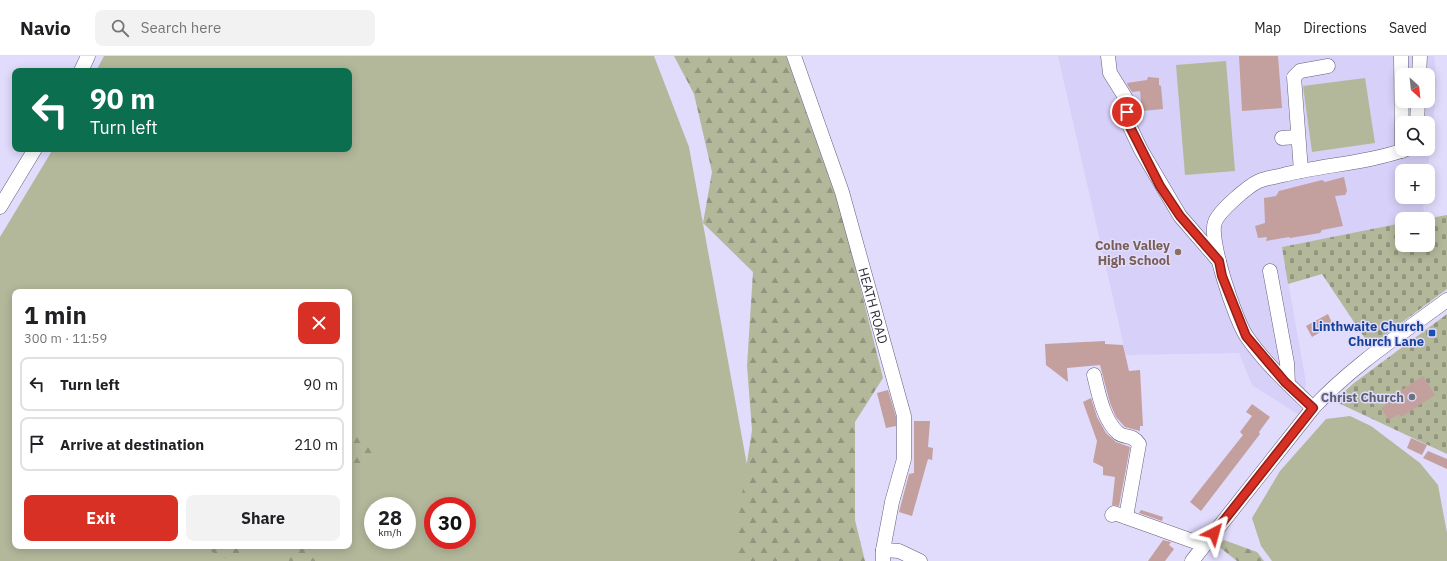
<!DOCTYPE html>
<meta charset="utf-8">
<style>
:root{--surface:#fff;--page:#f2f2f2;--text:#202124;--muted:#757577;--line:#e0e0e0;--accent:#d93025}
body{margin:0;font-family:"IBM Plex Sans",sans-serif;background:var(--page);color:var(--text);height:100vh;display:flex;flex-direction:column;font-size:15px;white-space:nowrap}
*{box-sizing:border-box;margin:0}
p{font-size:13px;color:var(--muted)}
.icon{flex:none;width:22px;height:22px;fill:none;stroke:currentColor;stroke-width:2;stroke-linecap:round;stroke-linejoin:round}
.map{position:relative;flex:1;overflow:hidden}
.panel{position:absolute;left:12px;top:233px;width:340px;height:260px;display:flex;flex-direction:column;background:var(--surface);border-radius:8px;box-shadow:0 2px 10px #0003}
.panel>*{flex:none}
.hud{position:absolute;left:12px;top:12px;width:340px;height:84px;border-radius:8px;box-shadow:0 2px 10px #0003;background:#0b6e4f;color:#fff;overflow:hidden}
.needle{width:26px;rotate:153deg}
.fabs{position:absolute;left:1395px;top:12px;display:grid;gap:8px}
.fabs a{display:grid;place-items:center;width:40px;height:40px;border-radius:8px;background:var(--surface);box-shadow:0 2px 10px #0003;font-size:20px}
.speed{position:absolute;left:364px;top:441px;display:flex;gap:8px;font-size:20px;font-weight:700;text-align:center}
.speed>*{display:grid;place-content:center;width:52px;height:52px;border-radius:50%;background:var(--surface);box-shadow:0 2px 10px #0003;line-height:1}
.speed small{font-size:10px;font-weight:400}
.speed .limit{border:6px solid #d22;background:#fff;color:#111}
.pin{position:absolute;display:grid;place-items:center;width:34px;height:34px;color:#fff;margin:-17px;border:2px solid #fff;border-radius:50%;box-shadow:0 1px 4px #0007}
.me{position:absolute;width:44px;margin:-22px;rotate:39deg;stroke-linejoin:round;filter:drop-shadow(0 0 3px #0008)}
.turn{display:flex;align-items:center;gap:14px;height:84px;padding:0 12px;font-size:18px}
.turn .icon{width:52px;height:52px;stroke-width:2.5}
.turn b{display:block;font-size:28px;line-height:34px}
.round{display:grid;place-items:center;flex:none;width:42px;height:42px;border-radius:8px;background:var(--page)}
.headline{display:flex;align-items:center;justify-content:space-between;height:68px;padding:0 12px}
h1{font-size:24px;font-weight:700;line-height:30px}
.button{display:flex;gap:8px;margin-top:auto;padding:8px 12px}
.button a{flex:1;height:46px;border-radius:8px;background:var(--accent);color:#fff;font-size:16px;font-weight:700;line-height:46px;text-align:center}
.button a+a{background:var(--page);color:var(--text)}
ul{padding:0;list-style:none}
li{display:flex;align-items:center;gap:12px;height:54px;margin:0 8px 6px;padding:0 4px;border:2px solid var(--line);border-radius:8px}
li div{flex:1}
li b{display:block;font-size:15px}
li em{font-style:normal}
header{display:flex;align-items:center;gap:24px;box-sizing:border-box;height:56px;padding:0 20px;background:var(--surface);border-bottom:1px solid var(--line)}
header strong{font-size:19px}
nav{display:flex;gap:22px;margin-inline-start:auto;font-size:14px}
.search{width:280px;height:36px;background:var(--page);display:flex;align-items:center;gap:10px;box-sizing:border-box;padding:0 14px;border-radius:8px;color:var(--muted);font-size:15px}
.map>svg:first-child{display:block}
.built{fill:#d7d0f8;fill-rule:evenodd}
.grass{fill:#b3b89b;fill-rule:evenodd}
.forest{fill:url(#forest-firs)}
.cemetery{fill:url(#cemetery-stones)}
.building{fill:#c39f9e}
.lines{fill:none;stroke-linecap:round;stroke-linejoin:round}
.minor-casing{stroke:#645f7b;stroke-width:15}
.minor{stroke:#fff;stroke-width:14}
.route-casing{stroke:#8d1f18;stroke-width:10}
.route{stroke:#d93025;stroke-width:7}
.education-dot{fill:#8d6e63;stroke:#e1dbfc;stroke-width:1.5}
.transit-dot{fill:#1a4fb4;stroke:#e1dbfc;stroke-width:1.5}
.worship-dot{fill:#6b7280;stroke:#e1dbfc;stroke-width:1.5}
.labels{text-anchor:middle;stroke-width:3;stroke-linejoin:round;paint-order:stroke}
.education-label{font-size:13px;font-weight:bold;fill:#785e54;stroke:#e1dbfc;text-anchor:end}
.street-label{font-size:13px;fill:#2f2c39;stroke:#e1dbfc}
.transit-label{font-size:13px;font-weight:bold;fill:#164399;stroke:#e1dbfc;text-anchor:end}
.worship-label{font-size:13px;font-weight:bold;fill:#5b616d;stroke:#e1dbfc;text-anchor:end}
</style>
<header>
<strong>Navio</strong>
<div class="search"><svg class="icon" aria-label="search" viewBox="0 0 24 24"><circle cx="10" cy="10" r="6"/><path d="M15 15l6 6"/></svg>Search here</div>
<nav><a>Map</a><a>Directions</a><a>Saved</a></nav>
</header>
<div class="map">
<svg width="1447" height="505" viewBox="0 0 1447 505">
<defs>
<pattern id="forest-firs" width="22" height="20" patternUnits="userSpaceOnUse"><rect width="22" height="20" fill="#b3b89b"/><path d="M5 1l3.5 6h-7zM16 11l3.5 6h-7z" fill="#92967f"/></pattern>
<pattern id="cemetery-stones" width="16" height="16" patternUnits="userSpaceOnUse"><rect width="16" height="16" fill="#b3b89b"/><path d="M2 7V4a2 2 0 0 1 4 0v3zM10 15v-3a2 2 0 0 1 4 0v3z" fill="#92967f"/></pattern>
</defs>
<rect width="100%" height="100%" fill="#e1dbfc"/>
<path class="built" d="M1058,0H1434L1437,28L1429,107L1423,108V115H1402V141H1423L1424,163H1402V167L1282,191L1306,327L1304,337L1317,344L1301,360L1252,329L1239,297L1126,299ZM1402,19H1428V45H1402ZM1402,67H1428V93H1402Z"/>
<g class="grass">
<path d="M104,0H654L689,91L747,409L754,505H0V181L53,93H349V15H96ZM15,236H349V490H15ZM373,450H407V484H373ZM433,450H467V484H433Z"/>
<path d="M1226,5L1235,115L1185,119L1176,9Z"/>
<path d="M1365,22L1375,87L1312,96L1303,30Z"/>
<path d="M1350,360L1371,370L1420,407L1438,429L1447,477V505H1272L1261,490L1252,462L1280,415L1326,363Z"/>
</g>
<g class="forest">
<path d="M674,0H786L842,158L883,322L855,366V464L865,505H735V484L752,374L747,310L753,216L703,167L712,116L694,38Z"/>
<path d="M349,368C361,377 388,395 368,410L349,408Z"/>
<path d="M1224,484L1257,496L1264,505H1237L1218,490Z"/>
<path d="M199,490H244L237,505H231Z"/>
<path d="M292,490H302L316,505H279Z"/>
</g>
<g class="cemetery">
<path d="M1447,159V233L1370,290L1322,218L1288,228L1282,191L1402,167V189H1428V163H1425Z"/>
<path d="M1447,258V398L1334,345L1354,327Z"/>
</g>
<g class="building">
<path d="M1239,0H1278L1282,52L1242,55Z"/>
<path d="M1148,21L1159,22V29L1161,30L1163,53L1142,55L1140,35L1132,36L1128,30L1127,27L1147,24Z"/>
<path d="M1344,121L1347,135L1345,139L1335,140L1343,170L1322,174L1320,177L1290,182L1289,181L1266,185L1267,181L1258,182L1255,170L1265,167L1264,142L1276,140L1279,135L1322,124L1325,126Z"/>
<path d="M1328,258L1333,269L1312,281L1306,270Z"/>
<path d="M1105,285V288L1123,289L1129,315L1140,314L1143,370H1140V375L1125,371L1116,361L1110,347L1100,309L1067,312L1068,326L1046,309L1045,288Z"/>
<path d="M1423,320L1435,339L1401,361L1399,358L1389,364L1381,352L1390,346L1388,343Z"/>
<path d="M888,334L896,361V370L886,372L877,337Z"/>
<path d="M1091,342L1097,361L1106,377L1116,386L1130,391L1119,450L1112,449L1115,421L1103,419V411L1093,406L1097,385L1083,346Z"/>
<path d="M1252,348L1270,361L1259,376L1260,378L1201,455L1190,446L1243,379L1240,376L1252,360L1246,356Z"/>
<path d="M914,365H930L928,391L933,392L932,404L928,403L912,460L899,456L909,418L914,417Z"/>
<path d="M1411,382L1427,389L1422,399L1407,392Z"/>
<path d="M1428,395L1447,403V413L1423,402Z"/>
<path d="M1141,454L1163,461L1162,465L1139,457Z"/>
<path d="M1163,484L1171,486L1169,489L1174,493L1165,505H1148Z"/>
</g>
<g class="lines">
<defs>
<g id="minor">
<path id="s1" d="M794,0L842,136L904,360V403L892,446L883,494V505"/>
<path d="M1108,0L1110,17L1125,41L1130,71L1141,94L1180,160L1219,205"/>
<path d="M1401,0L1402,95"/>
<path d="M81,15L88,0"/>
<path d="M1419,19L1420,0"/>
<path d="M1417,67L1418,45"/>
<path d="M1282,82L1297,81"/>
<path d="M1301,115L1294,21L1300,15L1328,10"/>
<path d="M0,151L35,93"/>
<path d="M1270,215L1287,307L1288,328"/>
<path d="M1094,319C1099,339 1103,363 1118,377C1126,383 1131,377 1139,388L1126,461"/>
<path d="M1313,352C1290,330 1265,307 1247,281C1236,266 1208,183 1215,166C1219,155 1248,130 1259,125C1266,122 1275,121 1283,119C1323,109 1368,107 1407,93"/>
<path d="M1112,459L1114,457L1204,489"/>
<path d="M883,494L899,495L920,505"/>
<path d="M1192,505L1313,352C1352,310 1401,278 1447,244"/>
</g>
</defs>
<use href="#minor" class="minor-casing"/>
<use href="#minor" class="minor"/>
</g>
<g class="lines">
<defs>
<path id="route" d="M1127,56L1130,71L1160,130L1180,160L1219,205L1222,220L1246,280L1285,326L1313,352L1214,477"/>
</defs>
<use href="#route" class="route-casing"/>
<use href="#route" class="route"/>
</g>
<circle class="education-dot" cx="1178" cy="196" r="4"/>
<rect class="transit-dot" x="1428" y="273" width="8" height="8" rx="2"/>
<circle class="worship-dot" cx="1412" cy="341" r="4"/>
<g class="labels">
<g class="education-label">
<text x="1170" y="194">Colne Valley<tspan x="1170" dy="15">High School</tspan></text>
</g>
<g class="street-label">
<text dy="5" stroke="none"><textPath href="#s1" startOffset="262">HEATH ROAD</textPath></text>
</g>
<g class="transit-label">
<text x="1424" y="275">Linthwaite Church<tspan x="1424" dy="15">Church Lane</tspan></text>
</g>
<g class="worship-label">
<text x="1404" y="346">Christ Church</text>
</g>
</g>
</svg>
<div class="fabs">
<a><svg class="needle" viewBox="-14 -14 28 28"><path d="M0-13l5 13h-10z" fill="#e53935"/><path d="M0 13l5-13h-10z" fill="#757577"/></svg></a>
<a><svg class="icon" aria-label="search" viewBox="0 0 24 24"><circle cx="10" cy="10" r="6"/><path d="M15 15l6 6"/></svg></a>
<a>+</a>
<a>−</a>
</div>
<div class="speed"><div>28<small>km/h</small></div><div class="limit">30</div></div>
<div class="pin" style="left:1127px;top:56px;background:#d93025"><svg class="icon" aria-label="arrive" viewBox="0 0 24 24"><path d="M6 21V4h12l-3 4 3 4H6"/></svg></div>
<svg class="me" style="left:1214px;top:477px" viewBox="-20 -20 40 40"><path d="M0-17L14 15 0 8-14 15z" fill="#d93025" stroke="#fff" stroke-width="4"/></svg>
<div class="hud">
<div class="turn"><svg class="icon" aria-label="left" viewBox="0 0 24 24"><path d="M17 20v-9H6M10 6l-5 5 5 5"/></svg><div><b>90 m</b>Turn left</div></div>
</div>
<section class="panel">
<div class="headline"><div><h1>1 min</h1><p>300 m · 11:59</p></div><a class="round" style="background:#d93025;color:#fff"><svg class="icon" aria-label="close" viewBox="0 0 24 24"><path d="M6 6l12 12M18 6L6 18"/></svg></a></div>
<ul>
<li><svg class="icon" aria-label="left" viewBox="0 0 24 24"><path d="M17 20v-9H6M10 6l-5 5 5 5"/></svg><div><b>Turn left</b></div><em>90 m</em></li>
<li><svg class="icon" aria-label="arrive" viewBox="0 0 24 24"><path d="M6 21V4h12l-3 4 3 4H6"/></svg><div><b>Arrive at destination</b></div><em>210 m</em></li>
</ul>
<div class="button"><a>Exit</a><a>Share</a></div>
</section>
</div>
